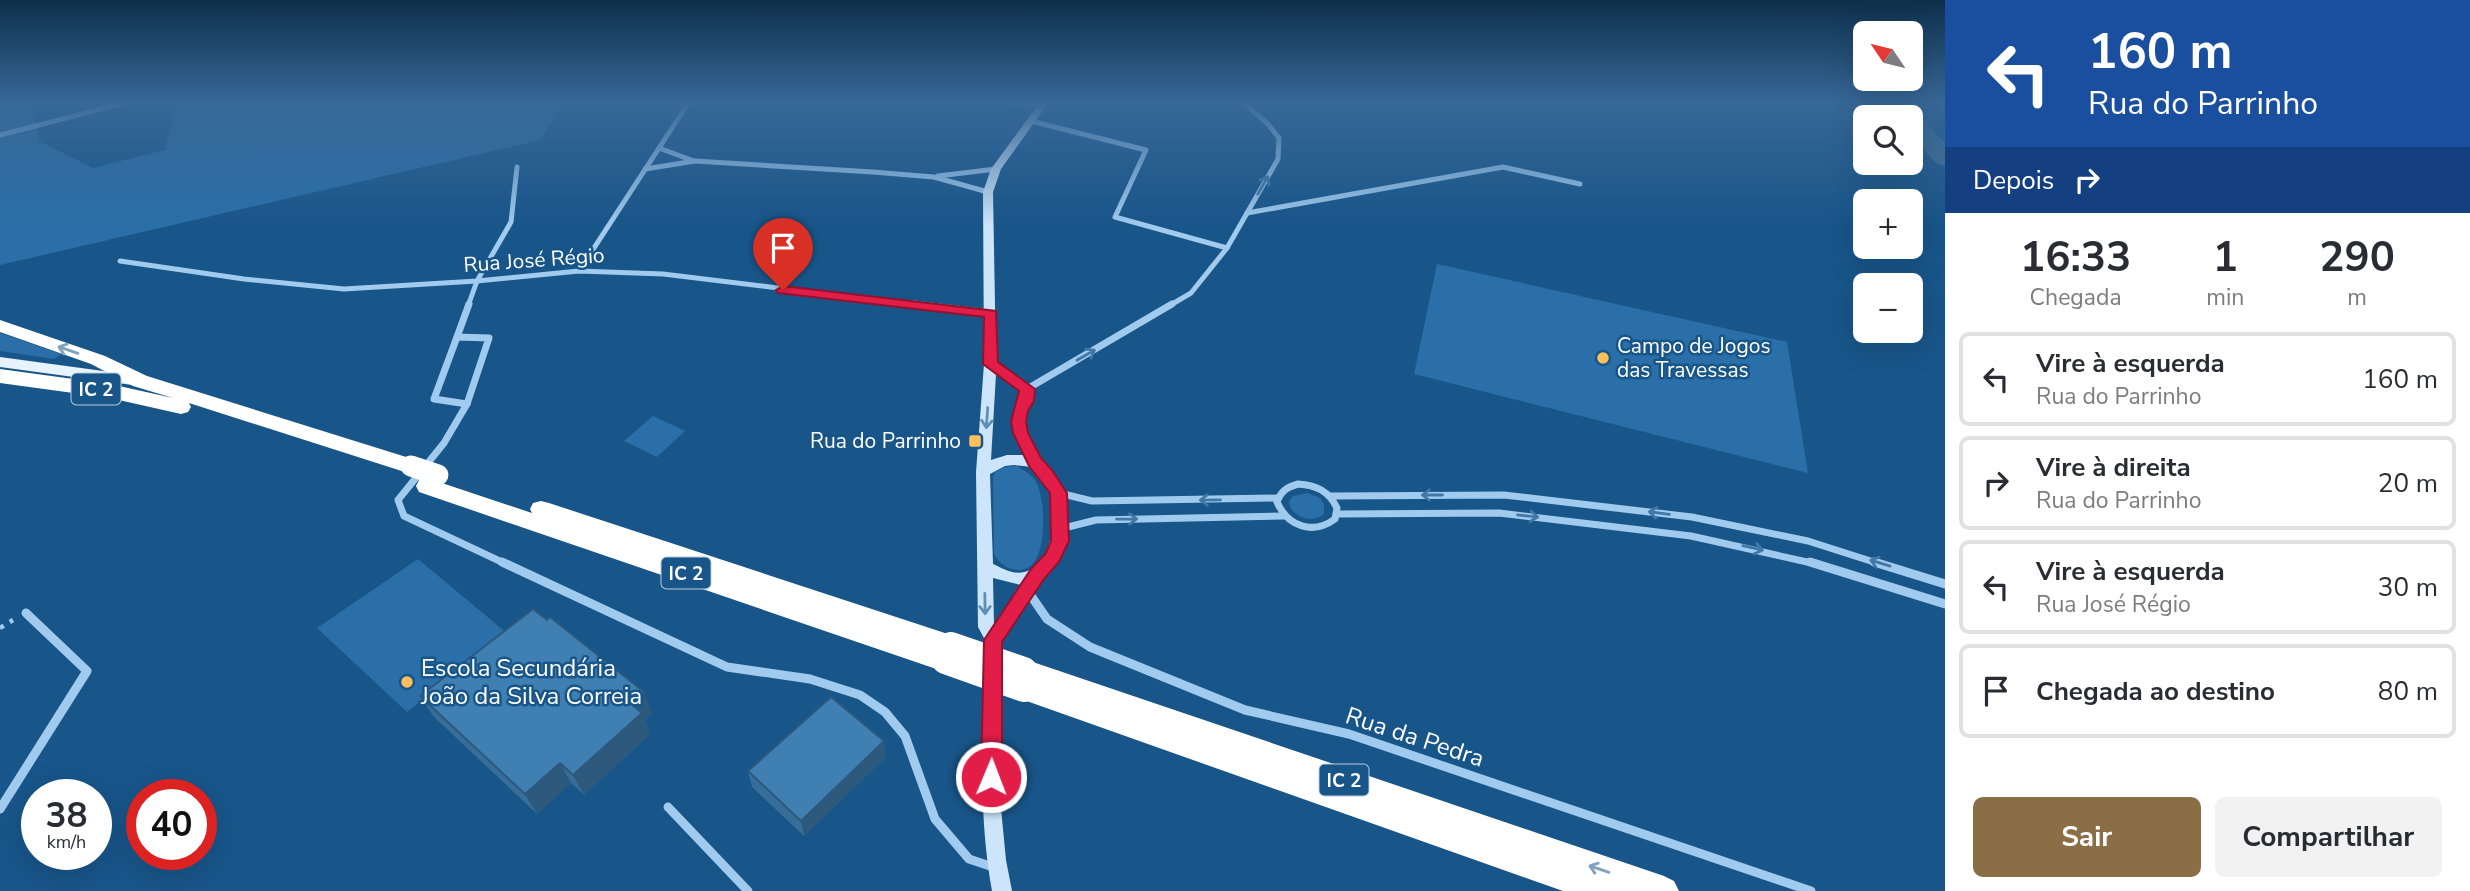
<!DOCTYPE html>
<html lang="pt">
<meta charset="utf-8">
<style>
:root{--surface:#fff;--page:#f2f2f3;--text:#2b2b33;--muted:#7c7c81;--line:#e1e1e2;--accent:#8a6e46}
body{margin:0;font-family:"Nunito Sans",sans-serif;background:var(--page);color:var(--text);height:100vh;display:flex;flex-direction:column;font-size:26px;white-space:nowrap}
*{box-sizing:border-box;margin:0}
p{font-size:23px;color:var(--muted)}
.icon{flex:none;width:38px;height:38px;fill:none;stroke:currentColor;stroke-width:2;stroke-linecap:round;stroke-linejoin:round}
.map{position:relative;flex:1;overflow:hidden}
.panel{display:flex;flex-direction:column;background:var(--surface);width:525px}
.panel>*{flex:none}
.guide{background:#1a4fa0;color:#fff;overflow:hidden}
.needle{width:46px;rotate:305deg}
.buttons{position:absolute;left:1853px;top:21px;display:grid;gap:14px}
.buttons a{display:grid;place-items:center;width:70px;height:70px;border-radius:10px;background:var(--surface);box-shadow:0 7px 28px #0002;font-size:35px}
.speed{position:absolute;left:21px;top:779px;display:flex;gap:14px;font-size:35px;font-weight:700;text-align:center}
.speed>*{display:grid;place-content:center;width:91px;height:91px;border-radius:50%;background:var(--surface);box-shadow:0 7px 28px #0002;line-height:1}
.speed small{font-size:18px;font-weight:400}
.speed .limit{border:10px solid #d22;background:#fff;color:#111}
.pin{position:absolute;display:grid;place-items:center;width:60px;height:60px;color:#fff;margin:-72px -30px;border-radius:50% 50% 50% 0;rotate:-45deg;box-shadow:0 0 7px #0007}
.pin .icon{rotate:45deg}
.me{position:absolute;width:77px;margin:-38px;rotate:1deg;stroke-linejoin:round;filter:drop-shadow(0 0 5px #0008)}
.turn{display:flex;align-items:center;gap:24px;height:147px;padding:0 28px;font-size:32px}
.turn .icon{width:91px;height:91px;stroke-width:2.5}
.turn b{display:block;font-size:49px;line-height:60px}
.then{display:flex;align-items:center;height:66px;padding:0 28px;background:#0003;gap:14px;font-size:26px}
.eta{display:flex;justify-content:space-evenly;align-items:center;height:119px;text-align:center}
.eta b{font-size:42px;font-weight:700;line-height:49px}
.button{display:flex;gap:14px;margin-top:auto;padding:14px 28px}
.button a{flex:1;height:80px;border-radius:10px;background:var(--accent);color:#fff;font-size:28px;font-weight:700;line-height:80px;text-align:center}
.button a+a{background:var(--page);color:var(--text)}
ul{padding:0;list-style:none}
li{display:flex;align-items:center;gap:21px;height:94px;margin:0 14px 10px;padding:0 14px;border:4px solid var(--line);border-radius:10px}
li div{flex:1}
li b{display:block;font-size:26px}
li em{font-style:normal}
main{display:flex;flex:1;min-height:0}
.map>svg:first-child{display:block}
.green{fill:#2a6fa8}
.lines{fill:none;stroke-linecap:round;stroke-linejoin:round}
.river{fill:#447197;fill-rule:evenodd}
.path{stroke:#a0cbee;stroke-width:4.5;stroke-dasharray:4.5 7;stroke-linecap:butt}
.street-far2{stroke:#a0cbee;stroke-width:5}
.street-far1{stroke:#a0cbee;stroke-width:7}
.street{stroke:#a0cbee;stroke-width:9}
.secondary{fill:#cde5fa;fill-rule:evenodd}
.primary{fill:#e7f3ff;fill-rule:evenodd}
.highway{fill:#fff;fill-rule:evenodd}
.highway-bridge-far1{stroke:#fff;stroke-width:21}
.highway-bridge{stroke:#fff;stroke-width:26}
.wall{fill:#376d99}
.shaded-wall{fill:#2d597d}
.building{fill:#407fb2;stroke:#2d597d;stroke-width:2}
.oneway{stroke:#4178a7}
.oneway2{stroke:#80a2be}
.oneway3{stroke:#608fb6}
.route{fill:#e11d48;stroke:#92132f;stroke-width:2}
.poi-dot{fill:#ffbf5d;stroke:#185589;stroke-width:2.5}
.labels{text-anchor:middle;stroke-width:5;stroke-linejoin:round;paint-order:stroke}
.shield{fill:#185589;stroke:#baccdc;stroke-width:2}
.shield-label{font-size:19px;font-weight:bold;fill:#fff}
.street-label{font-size:21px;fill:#fff;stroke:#185589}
.poi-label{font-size:21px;fill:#fff;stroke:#185589;text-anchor:start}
.near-poi-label{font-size:24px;fill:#fff;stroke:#185589;text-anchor:start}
.near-street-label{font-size:24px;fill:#fff;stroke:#185589}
</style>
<main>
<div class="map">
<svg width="1945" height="891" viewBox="0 0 1945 891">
<rect width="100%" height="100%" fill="#185589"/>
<g class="green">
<path d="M0,102H32L39,141L93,168L165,150L177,102H563L540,140L0,265Z"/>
<path d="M1437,264L1787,342L1808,473L1414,374Z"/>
<path d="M0,333L61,354L54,359L0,351Z"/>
<path d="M653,416L685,431L657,457L624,441Z"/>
<path d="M1017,466C1025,471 1033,475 1037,484C1045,501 1046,542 1036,559C1025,578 1002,570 994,554L993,477L995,472L1005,467Z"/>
<path d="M1308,493L1320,498L1324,504V514C1312,523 1298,519 1290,507L1289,501L1293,496Z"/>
<path d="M418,559L508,634L407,712L317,628Z"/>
</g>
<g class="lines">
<path class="river" d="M1911,114L1920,116L1945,143V166L1936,163L1911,136V117H1901Z"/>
<path class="path" d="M0,628L13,620"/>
<g class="street-far2">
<path d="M1005,102L1042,105"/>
<path d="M1031,121L1146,150L1115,217L1227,248"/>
<path d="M0,135L128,102"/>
<path d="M659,148L694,161"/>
<path d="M645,169L695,161L873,172L934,177L988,192"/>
<path d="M938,176L996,169"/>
<path d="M1247,213L1503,167L1580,184"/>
<path d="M120,261L244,279L344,289L477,281L579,271L663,274L929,306"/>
<path d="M579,271L689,102"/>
<path d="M468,306L477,281L511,222L517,167"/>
<path d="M1169,306L1191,293L1227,248L1278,159L1279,138L1268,124L1243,102"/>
</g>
<g class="street-far1">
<path d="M914,304L990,313"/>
<path d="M457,337L489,338L467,404L434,399Z"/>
<path d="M457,337L469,304"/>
<path d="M1027,389L1172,304"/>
<path d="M467,404L444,443L398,500L404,516L506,564"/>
<path d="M1298,484C1316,485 1329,491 1337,508L1335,519C1313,535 1288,527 1277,502C1281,491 1287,487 1298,484Z"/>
<path d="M1059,493L1092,501L1278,498"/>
<path d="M1331,496L1504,495L1692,517L1808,541L1880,564"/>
<path d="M1338,514L1499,513L1691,536L1816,564"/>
<path d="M1060,529L1096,520L1284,516"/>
</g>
<g class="street">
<path d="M502,562L727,667L810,679L860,695L885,712L905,736L935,819L969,859L996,868"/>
<path d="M1810,562L1945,604"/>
<path d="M1874,562L1945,584"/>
<path d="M1027,590L1047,619L1090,647L1245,710L1349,734L1811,891"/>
<path d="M668,807L748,891"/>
<path d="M0,809L87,671L26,613"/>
</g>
<path class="secondary" d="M1040,102H1049L1001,169L993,192L996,362L1034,389L1026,419L1027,430L1036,450L1065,491L1067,527L1066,542L1058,560L1044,576L1001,641L1000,798L1006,860L1012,891H992C977,808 983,725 985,640L978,627L976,472L984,364L983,192L991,169ZM996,374L1020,391C1014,421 1007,425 1024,455H1007L991,460ZM1014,465L1032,467C1038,475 1048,484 1051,494C1057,516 1052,567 1024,572C1013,575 1002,568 993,564L990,474L1005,466ZM993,578L1021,585L994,625Z"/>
<path class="primary" d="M0,357L140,376L148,381L140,386L0,367Z"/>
<g class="highway">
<path d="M0,320L105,356L147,376L419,461L422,466L419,471L411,474L189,403L191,407L188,412L181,414L110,398L0,383V369L110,384L173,398L133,386L91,364L0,332Z"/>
<path d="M427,478L532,513L530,509L533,503L541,501L549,503L951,635L960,638L963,645L960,652L954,654L958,661L954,669L945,672L419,492L416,486L419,480Z"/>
<path d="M1024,659L1664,876L1674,881L1679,891H1563L1015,697L1011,689L1015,681L1020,679L1015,678L1011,670L1015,662Z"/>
</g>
<path class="highway-bridge-far1" d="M411,466L438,475"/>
<g class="highway-bridge">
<path d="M951,645L1024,670"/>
<path d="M945,661L1024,689"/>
</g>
</g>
<g class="wall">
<path d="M420,696L652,713L645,720L650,734L584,795L571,783L537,814L434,717Z"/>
<path d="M886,757L804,836L752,787L748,771Z"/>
</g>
<g class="shaded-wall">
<path d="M644,692L652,713L645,720L650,734L584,795L573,775L631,704Z"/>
<path d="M884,741L886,757L804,836L801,821Z"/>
<path d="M560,763L571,783L537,814L525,794Z"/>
</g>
<g class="building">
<path d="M533,609L547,620L550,617L644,692L631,704L642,713L573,775L560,763L525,794L420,696Z"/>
<path d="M831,697L884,741L801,821L748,771Z"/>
</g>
<defs><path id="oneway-shaft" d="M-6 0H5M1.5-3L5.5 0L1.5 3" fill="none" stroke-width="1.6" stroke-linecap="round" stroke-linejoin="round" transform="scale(1.75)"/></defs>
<g class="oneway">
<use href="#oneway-shaft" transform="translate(1263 185) rotate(-60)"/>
<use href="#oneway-shaft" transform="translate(1086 355) rotate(-30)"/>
<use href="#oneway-shaft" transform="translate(1432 495) rotate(-180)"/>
<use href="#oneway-shaft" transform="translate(1210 500) rotate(179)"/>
<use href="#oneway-shaft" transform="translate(1659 513) rotate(-173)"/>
<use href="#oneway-shaft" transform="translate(1528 516) rotate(6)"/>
<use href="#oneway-shaft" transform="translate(1127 519) rotate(-1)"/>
<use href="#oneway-shaft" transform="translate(1753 548) rotate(13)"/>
<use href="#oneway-shaft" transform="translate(1880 563) rotate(-163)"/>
</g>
<g class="oneway2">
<use href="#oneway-shaft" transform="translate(68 350) rotate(-161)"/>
<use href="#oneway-shaft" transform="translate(1599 869) rotate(-161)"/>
</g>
<g class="oneway3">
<use href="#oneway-shaft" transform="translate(987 418) rotate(94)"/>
<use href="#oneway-shaft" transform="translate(985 604) rotate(89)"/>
</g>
<linearGradient id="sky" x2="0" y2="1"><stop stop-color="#0d2f4b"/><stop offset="0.45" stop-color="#376897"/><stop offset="1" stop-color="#376897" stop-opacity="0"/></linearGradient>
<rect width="1945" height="227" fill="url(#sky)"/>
<path class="route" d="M783,286L996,311L998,362L1035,389L1034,401L1028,411L1026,421L1028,433L1041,458L1052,470L1067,493L1069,541L1059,562L1044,579L1002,642V777L999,784L991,786L984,784L981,777L984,640L1031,569L1046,553L1051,541L1050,493L1029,466L1013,433L1011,421L1019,391L983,364L984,317L778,293L776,290Z"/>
<g class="poi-dot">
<circle cx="1603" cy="358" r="7"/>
<rect x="968" y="434" width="14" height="14" rx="3.5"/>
<circle cx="407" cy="682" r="7"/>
</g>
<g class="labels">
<g class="shield">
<rect x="71.5" y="373.5" width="49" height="31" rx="5"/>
<rect x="661.5" y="557.5" width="49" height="31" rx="5"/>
<rect x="1319.5" y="764.5" width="49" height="31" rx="5"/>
</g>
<g class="shield-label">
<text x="96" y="396">IC 2</text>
<text x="686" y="580">IC 2</text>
<text x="1344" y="787">IC 2</text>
</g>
<g class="street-label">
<text transform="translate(534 260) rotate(-4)" y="7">Rua José Régio</text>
</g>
<g class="poi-label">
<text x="1617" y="353">Campo de Jogos<tspan x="1617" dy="24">das Travessas</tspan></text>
<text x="961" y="448" text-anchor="end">Rua do Parrinho</text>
</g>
<g class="near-poi-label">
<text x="421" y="676">Escola Secundária<tspan x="421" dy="28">João da Silva Correia</tspan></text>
</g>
<g class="near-street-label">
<text transform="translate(1415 737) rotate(18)" y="8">Rua da Pedra</text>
</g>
</g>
</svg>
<div class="buttons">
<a><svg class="needle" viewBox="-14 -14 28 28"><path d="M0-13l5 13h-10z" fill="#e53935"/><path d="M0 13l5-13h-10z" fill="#7c7c81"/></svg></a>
<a><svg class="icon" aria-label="search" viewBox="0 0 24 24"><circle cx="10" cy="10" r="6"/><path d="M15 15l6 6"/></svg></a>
<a>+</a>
<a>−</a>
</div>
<div class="speed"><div>38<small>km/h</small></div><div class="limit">40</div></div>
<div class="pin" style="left:783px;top:290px;background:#d93025"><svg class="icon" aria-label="arrive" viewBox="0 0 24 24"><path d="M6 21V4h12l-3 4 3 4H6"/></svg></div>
<svg class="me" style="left:991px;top:777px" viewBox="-20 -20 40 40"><circle r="17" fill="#e11d48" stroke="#fff" stroke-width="3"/><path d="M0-11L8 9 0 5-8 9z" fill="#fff"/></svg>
</div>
<section class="panel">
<div class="guide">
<div class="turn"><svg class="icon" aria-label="left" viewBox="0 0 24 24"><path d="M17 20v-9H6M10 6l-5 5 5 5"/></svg><div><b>160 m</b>Rua do Parrinho</div></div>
<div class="then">Depois<svg class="icon" aria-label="right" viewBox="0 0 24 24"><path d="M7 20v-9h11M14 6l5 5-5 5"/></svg></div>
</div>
<div class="eta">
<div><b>16:33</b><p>Chegada</p></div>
<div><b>1</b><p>min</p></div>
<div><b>290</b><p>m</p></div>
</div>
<ul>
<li><svg class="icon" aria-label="left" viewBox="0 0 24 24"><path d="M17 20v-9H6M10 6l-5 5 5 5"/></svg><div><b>Vire à esquerda</b><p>Rua do Parrinho</p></div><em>160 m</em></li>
<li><svg class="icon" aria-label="right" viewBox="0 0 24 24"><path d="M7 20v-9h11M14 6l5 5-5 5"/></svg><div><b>Vire à direita</b><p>Rua do Parrinho</p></div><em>20 m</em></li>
<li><svg class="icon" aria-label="left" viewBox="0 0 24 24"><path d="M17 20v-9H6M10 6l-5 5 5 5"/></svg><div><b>Vire à esquerda</b><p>Rua José Régio</p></div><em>30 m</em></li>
<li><svg class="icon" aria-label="arrive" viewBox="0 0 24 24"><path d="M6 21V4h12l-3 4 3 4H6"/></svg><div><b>Chegada ao destino</b></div><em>80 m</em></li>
</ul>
<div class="button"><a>Sair</a><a>Compartilhar</a></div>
</section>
</main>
